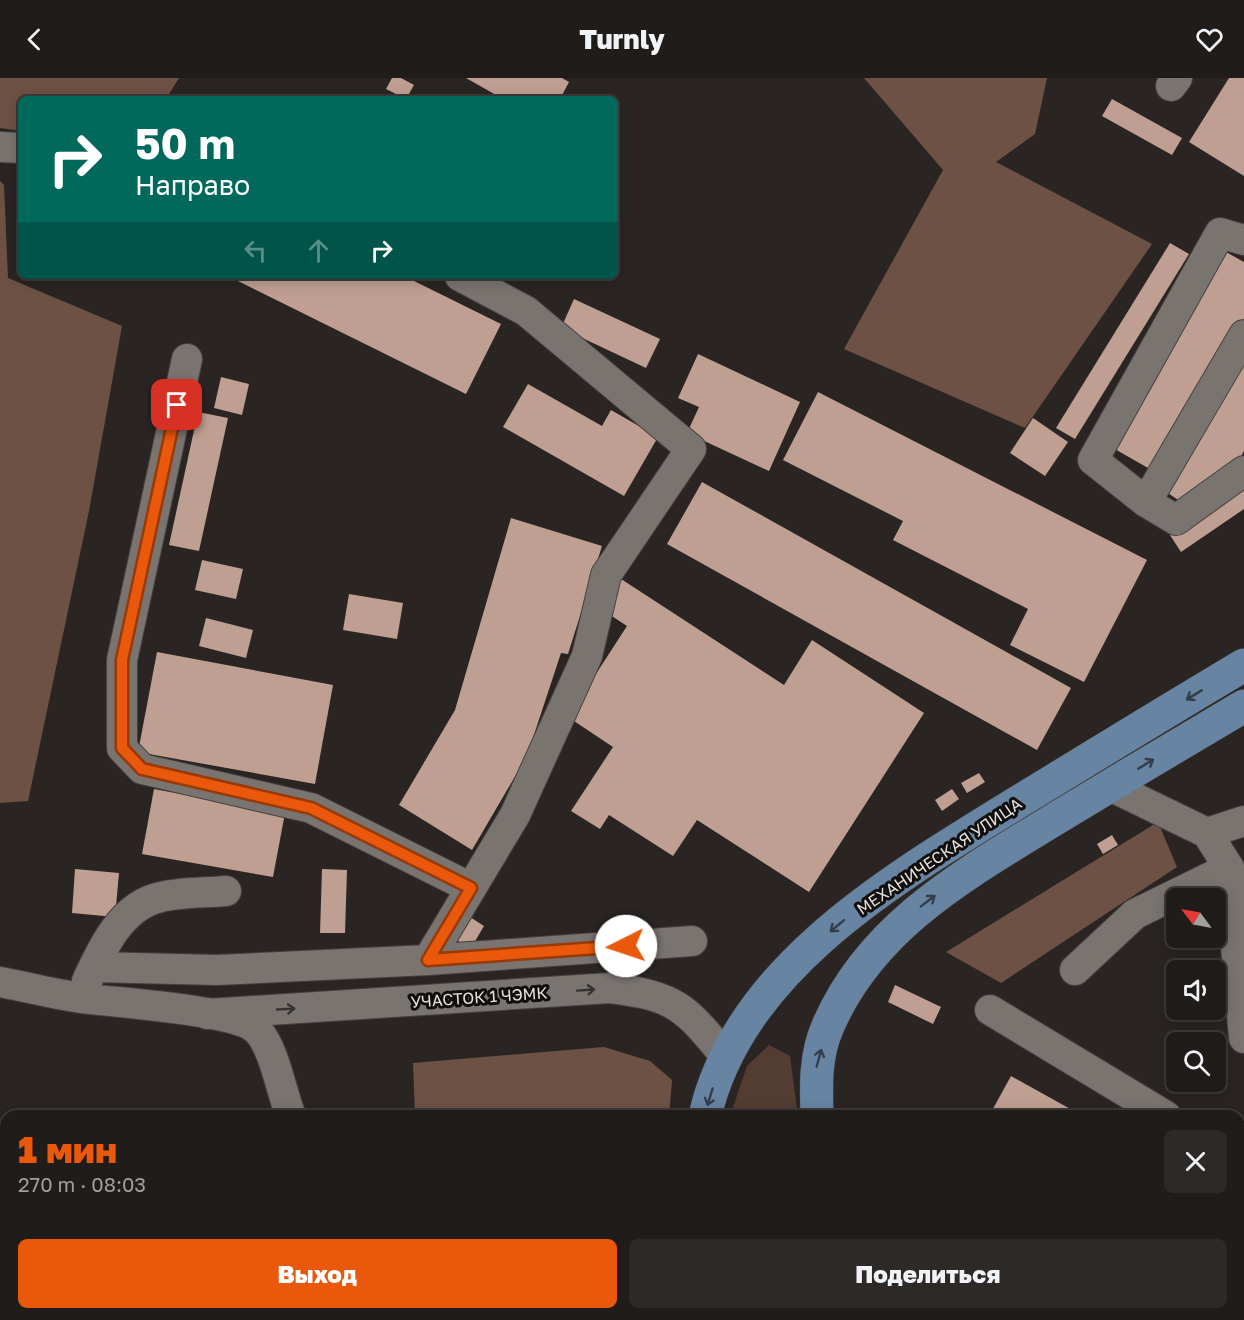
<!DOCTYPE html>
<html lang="ru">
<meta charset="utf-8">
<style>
:root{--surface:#201c1a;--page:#2d2927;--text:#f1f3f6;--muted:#a2a1a2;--line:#3d3a39;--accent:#ea580c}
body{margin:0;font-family:"Golos Text",sans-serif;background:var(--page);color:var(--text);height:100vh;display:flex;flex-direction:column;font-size:22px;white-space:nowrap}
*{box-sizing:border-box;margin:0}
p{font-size:20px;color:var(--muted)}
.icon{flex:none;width:33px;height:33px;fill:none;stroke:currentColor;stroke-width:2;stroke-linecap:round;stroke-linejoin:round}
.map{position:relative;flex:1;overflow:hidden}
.sheet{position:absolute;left:0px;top:1032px;width:1245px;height:210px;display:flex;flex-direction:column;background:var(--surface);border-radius:18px 18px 0 0;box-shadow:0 3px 15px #0003,0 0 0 2px var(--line)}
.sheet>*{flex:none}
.top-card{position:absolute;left:18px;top:18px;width:600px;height:183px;border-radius:9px;box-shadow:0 3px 15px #0003,0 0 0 2px var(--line);background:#00695c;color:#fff;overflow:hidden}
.needle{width:39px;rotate:302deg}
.fabs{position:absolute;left:1166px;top:810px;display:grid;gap:12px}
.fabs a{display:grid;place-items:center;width:60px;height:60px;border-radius:9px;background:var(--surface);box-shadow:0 3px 15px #0003,0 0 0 2px var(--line);font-size:30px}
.pin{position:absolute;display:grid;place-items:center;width:51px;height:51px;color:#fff;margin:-26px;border-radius:12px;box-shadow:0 3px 9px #0006}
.me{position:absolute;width:66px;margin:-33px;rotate:266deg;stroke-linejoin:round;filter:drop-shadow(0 0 4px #0008)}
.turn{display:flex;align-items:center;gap:21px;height:126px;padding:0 18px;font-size:27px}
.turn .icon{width:78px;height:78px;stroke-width:2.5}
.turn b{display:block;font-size:42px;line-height:51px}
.lanes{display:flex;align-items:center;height:57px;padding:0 18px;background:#0003;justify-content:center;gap:30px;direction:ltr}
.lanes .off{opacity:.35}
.round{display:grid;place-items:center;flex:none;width:63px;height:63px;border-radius:9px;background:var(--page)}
.headline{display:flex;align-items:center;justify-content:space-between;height:102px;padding:0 18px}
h1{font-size:36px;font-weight:800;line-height:45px;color:var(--accent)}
.button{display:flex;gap:12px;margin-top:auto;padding:12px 18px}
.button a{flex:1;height:69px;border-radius:9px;background:var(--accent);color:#fff;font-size:24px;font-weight:800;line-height:69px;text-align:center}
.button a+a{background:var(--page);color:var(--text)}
header{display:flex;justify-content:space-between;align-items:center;height:78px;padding:0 18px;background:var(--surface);font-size:27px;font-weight:800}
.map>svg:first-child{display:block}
.green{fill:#533c32}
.forest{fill:#6d5145}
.building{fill:#bf9f92}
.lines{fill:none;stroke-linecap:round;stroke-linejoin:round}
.minor-casing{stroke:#45413f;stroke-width:32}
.major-casing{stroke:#45413f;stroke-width:34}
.minor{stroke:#7a7471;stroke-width:30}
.major{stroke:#6784a3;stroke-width:33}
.oneway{stroke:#333e4a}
.oneway2{stroke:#363231}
.route-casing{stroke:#983908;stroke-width:15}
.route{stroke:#ea580c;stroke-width:10}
.labels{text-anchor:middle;stroke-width:6;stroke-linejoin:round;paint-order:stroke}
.street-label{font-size:16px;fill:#e4e1df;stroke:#110f0e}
</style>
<header><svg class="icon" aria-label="back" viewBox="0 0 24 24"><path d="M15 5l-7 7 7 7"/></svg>Turnly<svg class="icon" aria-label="heart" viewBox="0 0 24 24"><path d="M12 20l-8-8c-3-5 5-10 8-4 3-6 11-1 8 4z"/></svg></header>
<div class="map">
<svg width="1244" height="1242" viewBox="0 0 1244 1242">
<rect width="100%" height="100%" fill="#2a2523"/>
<g class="green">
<path d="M769,967L790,978L798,1038H730L747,988Z"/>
<path d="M475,1236H703L705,1242H486Z"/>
<path d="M766,1236H870L873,1242H776Z"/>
</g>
<g class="forest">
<path d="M0,0H179L166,21H21V53L0,50Z"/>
<path d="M864,0H1047L1035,56L996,84L1152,166L1025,350L844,271L943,92Z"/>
<path d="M0,103L4,107L8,200L122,248L89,433L28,723L0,725Z"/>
<path d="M1158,744L1177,789L1001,905L946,874Z"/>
<path d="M604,969L650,983L672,1002L669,1038H415L413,985Z"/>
<path d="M6,1120V1236H359L371,1242H0V1123Z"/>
</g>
<g class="building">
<path d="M392,0H401L414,7L406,21L386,11Z"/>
<path d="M466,0H562L569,4L560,21H503Z"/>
<path d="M1229,0H1244V98L1189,64Z"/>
<path d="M1112,21L1182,60L1172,77L1102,38Z"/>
<path d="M1170,165L1189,176L1075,361L1056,350Z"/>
<path d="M1226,174L1244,184V241L1155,394L1113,370Z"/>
<path d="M236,198H404L501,246L466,316L234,201Z"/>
<path d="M574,221L660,261L646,290L561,250Z"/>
<path d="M698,276L800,324L769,393L687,355L699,329L678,320Z"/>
<path d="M1244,281V373L1234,391L1181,424L1165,413Z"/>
<path d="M221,299L249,306L242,337L214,330Z"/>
<path d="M528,306L602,348L611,332L658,359L624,418L503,349Z"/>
<path d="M818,314L1147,482L1084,604L1010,567L1028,531L893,462L903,443L783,382Z"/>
<path d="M198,334L228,340L199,473L169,467Z"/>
<path d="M1033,340L1068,364L1045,398L1010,375Z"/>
<path d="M1244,402V431L1181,474L1168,454Z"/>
<path d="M702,404L1071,610L1037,672L667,466Z"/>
<path d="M511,440L602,468L568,576L561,575L527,678L472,772L399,727L455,632Z"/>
<path d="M202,482L243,491L236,521L195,512Z"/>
<path d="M618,499L784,607L812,562L924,635L809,814L697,742L673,778L609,737L600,751L571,733L613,669L568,639L627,548L598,529Z"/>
<path d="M349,516L403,525L397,561L343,552Z"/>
<path d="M206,540L253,552L246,580L199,568Z"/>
<path d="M157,574L333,607L315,706L138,674Z"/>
<path d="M979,695L985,704L967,715L961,705Z"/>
<path d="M154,711L285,735L273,799L142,776Z"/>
<path d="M952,711L959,721L942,733L935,722Z"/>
<path d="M1112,757L1118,767L1103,776L1097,766Z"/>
<path d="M75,791L119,795L115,839L72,835Z"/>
<path d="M322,791L347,792L345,855H320Z"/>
<path d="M470,839L484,848L471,870L456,862Z"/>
<path d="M895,907L941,929L933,946L888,924Z"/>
<path d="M1011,998L1083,1038H989Z"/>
<path d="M1239,1126L1244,1128V1232L1239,1229Z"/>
</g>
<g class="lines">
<defs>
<g id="minor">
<path d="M1171,8L1177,0"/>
<path d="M0,69L21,70"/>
<path d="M1244,162L1220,155L1093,382L1146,424L1176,442L1244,393"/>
<path d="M187,281L122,582V670L142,691L311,730L471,810"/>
<path d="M1146,424L1244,257"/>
<path d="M1110,708L1207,755L1229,790L1244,960"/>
<path d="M1207,755L1244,743"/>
<path d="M428,882L515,737L587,578L606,497L691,371L526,233L460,198"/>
<path d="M94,889L217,892L428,882L692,863"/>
<path d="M1075,892L1135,836L1229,790"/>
<path d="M87,903C102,870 122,827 161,819C182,814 205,815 226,813"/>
<path d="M0,904C27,909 54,916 81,920C116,925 238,931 258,953C275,972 281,1014 291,1038"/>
<path d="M990,932L1166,1038"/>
<path d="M207,936L610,910C676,918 685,929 726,979"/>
<path d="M1239,1082L1244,1085"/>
<path d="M1060,1236L1067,1242"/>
</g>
<g id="major">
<path d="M705,1038C739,887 902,796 1023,721C1097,676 1170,631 1244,587"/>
<path d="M817,1038C816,1007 815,977 828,948C872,846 969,794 1060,738C1121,701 1183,664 1244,628"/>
<path d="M0,1072L6,1071"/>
<path d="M437,1236L448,1242"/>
<path d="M716,1236L718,1242"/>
<path d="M743,1236L753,1242"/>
<path d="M898,1236L902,1242"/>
</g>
</defs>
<use href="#minor" class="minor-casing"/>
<use href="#major" class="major-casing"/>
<use href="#minor" class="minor"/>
<use href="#major" class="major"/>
</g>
<defs><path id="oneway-shaft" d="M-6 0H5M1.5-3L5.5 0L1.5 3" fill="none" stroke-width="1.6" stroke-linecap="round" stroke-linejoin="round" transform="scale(1.5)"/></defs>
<g class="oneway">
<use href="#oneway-shaft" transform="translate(1194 617) rotate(149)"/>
<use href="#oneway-shaft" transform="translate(1146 686) rotate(-31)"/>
<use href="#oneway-shaft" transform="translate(928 823) rotate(-37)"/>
<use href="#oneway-shaft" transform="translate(837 848) rotate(140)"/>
<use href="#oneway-shaft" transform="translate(819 980) rotate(-75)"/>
<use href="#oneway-shaft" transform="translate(710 1019) rotate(107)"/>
</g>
<g class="oneway2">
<use href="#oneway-shaft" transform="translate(586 912) rotate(-4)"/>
<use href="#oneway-shaft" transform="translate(286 931) rotate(-3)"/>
</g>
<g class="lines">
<defs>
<path id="route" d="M177,327L122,582V670L142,691L311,730L471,810L428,882L626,868"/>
</defs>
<use href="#route" class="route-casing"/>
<use href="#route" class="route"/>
</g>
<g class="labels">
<g class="street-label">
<text transform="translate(939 778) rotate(-34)" y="6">МЕХАНИЧЕСКАЯ УЛИЦА</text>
<text transform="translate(479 919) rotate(-4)" y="6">УЧАСТОК 1 ЧЭМК</text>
</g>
</g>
</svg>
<div class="fabs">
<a><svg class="needle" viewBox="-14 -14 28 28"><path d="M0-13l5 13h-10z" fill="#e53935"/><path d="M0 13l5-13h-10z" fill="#a2a1a2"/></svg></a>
<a><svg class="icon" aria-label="sound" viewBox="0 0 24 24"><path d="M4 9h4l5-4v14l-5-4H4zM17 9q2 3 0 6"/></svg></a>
<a><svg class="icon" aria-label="search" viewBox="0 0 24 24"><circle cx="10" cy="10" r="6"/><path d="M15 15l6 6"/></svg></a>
</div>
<div class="pin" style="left:177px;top:327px;background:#d93025"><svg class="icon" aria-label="arrive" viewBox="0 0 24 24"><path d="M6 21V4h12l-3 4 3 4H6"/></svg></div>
<svg class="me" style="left:626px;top:868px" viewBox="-20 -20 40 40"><circle r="19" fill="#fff"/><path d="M0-13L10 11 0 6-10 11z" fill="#ea580c"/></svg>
<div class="top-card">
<div class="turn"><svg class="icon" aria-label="right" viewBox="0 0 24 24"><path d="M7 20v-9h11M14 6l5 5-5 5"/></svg><div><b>50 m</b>Направо</div></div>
<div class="lanes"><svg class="icon off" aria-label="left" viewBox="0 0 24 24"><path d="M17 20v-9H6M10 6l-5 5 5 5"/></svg><svg class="icon off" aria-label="ahead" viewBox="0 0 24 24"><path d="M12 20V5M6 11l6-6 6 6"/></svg><svg class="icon" aria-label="right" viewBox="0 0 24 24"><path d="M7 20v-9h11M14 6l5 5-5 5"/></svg></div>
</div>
<section class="sheet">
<div class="headline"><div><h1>1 мин</h1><p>270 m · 08:03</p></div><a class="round"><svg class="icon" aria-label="close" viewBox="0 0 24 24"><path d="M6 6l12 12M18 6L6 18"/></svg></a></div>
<div class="button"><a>Выход</a><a>Поделиться</a></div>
</section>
</div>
